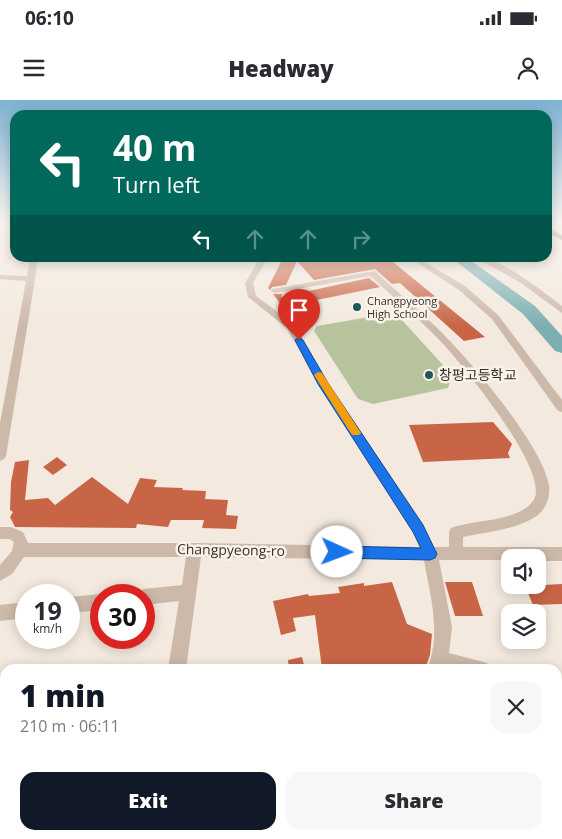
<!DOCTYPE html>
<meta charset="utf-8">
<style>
:root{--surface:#fff;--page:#f7f7f7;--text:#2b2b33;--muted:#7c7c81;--accent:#111827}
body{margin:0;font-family:"Open Sans","Noto Sans KR",sans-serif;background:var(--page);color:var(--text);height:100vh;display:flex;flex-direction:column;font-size:19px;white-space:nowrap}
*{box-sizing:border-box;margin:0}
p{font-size:16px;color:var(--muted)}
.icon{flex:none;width:28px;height:28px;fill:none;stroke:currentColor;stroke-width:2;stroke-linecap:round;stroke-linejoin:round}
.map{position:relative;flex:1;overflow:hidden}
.details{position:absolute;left:0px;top:564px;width:562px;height:176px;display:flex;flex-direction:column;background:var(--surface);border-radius:15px 15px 0 0;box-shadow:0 2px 12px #0003}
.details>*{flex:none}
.top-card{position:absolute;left:10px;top:10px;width:542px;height:152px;border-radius:15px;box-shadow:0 2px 12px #0003;background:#00695c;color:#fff;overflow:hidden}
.tools{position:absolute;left:501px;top:449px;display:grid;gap:10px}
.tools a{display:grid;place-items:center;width:45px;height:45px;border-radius:10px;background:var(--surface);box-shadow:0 2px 12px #0003;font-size:25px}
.speed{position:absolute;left:15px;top:484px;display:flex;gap:10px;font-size:25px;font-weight:700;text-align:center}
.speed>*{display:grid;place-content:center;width:65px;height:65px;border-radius:50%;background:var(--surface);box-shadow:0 2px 12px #0003;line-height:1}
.speed small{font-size:12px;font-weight:400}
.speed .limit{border:8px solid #d22;background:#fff;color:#111}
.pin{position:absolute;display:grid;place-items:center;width:42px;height:42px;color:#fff;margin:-51px -21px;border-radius:50% 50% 50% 0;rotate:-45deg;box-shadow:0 0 5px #0007}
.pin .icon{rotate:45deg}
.me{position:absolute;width:55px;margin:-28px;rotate:92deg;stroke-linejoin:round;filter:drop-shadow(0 0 4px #0008)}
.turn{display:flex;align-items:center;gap:18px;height:105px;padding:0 20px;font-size:22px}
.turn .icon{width:65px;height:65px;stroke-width:2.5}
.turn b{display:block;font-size:35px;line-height:42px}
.lanes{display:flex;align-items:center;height:48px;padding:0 20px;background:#0003;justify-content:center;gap:25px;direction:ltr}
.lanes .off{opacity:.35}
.round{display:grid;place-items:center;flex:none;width:52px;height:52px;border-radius:15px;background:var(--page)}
.headline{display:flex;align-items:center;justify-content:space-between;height:85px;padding:0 20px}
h1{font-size:30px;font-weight:800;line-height:38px;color:var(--accent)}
.action{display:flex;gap:10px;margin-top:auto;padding:10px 20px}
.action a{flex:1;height:58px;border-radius:15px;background:var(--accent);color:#fff;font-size:20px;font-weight:800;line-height:58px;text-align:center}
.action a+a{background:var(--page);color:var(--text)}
.status{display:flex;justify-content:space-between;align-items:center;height:35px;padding:0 25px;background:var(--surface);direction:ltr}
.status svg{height:14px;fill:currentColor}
header{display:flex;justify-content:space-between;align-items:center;height:65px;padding:0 20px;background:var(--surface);font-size:22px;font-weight:800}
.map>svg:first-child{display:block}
.green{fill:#b6c39d}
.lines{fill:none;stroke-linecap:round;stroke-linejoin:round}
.river{fill:#7cafb1;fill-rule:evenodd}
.building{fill:#c86546}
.path{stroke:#b8a393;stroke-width:1;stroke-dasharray:1 1;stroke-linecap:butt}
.minor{fill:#ccb9a9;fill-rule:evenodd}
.highway{fill:#5a4840;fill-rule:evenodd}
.route{fill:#1a73e8;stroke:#114b97}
.slow{fill:#f59e0b}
.poi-dot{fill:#1d585c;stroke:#faf3ea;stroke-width:2}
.labels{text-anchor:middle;stroke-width:5;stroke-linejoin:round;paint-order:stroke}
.far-poi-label{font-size:11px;fill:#392e29;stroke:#faf3ea;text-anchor:start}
.poi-label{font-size:14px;fill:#392e29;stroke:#faf3ea;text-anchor:start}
.street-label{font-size:14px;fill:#392e29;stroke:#faf3ea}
</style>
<div class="status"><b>06:10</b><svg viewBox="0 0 49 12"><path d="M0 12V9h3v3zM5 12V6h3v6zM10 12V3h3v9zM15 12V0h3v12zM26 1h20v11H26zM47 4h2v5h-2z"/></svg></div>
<header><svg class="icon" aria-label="menu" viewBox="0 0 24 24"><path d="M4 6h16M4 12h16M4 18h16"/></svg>Headway<svg class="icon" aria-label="person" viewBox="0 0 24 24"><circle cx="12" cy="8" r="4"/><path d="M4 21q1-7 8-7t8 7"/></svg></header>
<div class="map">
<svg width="562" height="739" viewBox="0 0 562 739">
<rect width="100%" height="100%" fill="#f3e9de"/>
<path class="green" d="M386,214L401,219L452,275L448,288L373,304L358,299L314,231L317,226Z"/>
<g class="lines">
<path class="river" d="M452,158H467L535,206L562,236V253L555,251L523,214Z"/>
</g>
<g class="building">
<path d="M283,158H388L485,237L464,241L400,183L392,184L375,169L314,180L297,161L286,185L272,187L270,190L268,188Z"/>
<path d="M369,178L380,187L283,207L273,194H282L281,197Z"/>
<path d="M493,322L512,344L508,353L510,358L423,362L409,325Z"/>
<path d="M57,357L67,365L53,375L43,367Z"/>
<path d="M29,360L25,400L48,398L55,405L92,377L128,404L140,378L157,380L154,387L183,388L182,390L206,391L205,399L228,400L226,415L238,416L236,429L202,428L204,420H171L168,427L137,424L136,428L15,427L10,417L13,412L10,410L11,382L15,362Z"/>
<path d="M392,482L407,524L432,534L430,555L425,569H322L315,515L293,518L296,531L281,535L273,501L308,494L309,496L340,493L338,487L364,483V486Z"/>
<path d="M445,482H472L483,516H455Z"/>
<path d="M562,484V504L533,505L525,486Z"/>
<path d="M302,557L305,569H289L288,560Z"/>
</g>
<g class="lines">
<path class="path" d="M0,166L15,154"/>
<g class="minor">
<path d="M30,158H38L35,179L6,356L4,359L0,361V323L26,181L0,179V175L27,176Z"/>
<path d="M260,158H268L253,183L256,196L294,224L328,284L423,424L434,447H449V432L451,428C474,419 518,422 533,401C553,375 464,267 445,246C422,221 396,199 370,176L275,193L271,191L272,189L375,171C398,193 423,213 445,236C473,264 544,348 549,386C550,395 548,403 542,411C526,429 485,432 463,437V447H562V461H538V458H510V460H439L452,527L449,553L487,563L490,569H427C442,533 430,496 424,460L201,457L186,569H168L179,501L144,505V495H137L138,492L144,489L182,485L186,457H24L12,474L0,481V465L12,451L14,442L10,439H0V427H11L23,432L28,443H195L419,447L413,432L318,284L287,228L248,197L245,183Z"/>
<path d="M410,158H418L465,186L498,215L562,300V312L558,311L492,219L459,190Z"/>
<path d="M477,158C497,155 545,193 562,206V213L521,183Z"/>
<path d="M101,494L103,495H101V510L69,513V497Z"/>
<path d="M26,502V518L0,521V505Z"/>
<path d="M558,576L562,577V595L558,594Z"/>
<path d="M128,735H150L149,739H127Z"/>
<path d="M356,735H378L376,739H354Z"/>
</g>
<path class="highway" d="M548,128L562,135V140L548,133Z"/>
</g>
<linearGradient id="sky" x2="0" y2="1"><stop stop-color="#7db2d2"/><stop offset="0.54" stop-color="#faf5f0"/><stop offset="1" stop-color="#faf5f0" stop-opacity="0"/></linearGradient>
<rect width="562" height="226" fill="url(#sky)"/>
<path class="route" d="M299,237L303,240L328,283L423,425L437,454L435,458L430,460L337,458L333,456L331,452L333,447L337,446L421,448L413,432L318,284L295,240Z"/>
<path class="slow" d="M318,272L322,273L359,330L361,333L359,335H352L314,275Z"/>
<g class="poi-dot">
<circle cx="357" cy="207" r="5"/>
<circle cx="429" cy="275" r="5"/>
</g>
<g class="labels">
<g class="far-poi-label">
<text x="367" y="205">Changpyeong<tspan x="367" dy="13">High School</tspan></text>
</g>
<g class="poi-label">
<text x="439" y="280">창평고등학교</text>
</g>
<g class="street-label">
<text transform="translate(231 450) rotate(1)" y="5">Changpyeong-ro</text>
</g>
</g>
</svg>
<div class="tools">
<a><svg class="icon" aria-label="sound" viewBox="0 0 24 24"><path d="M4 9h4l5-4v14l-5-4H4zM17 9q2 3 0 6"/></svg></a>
<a><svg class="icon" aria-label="layers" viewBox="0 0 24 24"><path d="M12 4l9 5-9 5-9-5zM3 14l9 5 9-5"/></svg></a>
</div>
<div class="speed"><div>19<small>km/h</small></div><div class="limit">30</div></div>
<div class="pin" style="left:299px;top:240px;background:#d93025"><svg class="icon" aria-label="arrive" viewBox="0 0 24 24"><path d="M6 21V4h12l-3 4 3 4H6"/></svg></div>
<svg class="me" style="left:337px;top:452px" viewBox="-20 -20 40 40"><circle r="19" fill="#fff"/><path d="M0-13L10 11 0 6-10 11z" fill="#1a73e8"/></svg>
<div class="top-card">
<div class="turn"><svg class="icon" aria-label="left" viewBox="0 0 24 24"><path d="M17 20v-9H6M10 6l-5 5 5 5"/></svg><div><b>40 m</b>Turn left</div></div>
<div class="lanes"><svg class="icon" aria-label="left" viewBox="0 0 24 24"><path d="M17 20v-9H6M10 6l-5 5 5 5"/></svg><svg class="icon off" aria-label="ahead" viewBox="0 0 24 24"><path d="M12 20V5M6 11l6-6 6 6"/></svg><svg class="icon off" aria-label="ahead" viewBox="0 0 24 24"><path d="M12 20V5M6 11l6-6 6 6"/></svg><svg class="icon off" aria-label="right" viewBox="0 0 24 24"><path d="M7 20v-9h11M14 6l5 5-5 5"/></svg></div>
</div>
<section class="details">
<div class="headline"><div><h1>1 min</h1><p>210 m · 06:11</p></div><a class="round"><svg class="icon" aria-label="close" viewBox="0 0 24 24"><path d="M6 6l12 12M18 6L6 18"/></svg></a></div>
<div class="action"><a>Exit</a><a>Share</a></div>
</section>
</div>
